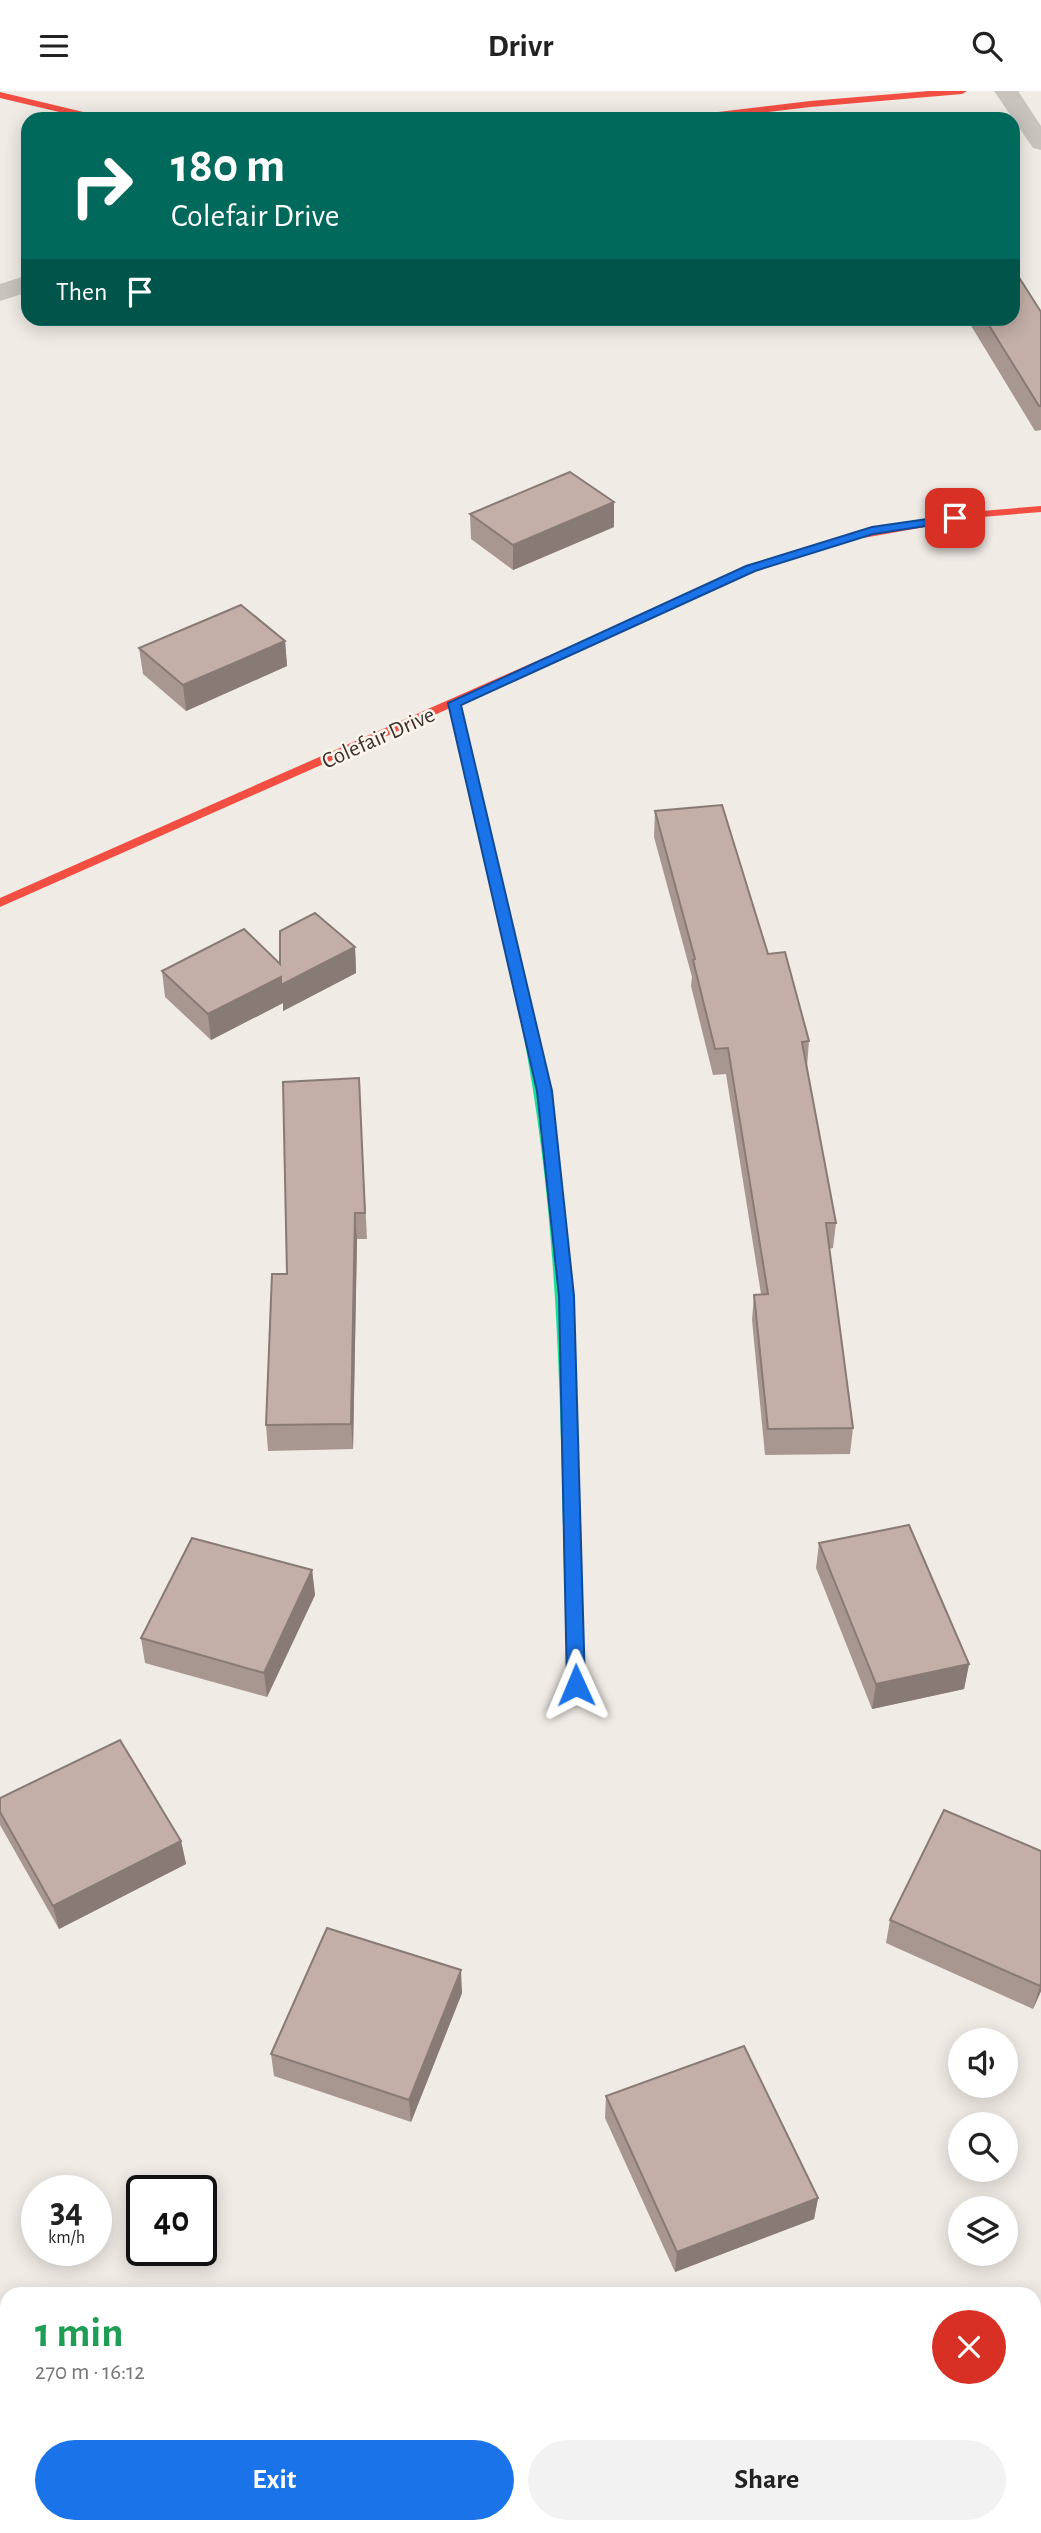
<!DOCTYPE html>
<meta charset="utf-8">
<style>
:root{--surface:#fff;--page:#f2f2f2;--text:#222;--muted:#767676;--accent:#1a73e8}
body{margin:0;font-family:"Alegreya Sans",sans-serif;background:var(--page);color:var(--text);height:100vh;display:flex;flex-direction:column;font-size:26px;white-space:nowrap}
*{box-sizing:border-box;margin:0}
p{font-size:23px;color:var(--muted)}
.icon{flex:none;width:38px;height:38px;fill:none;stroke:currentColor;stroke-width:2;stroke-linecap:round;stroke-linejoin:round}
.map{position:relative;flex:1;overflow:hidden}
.panel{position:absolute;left:0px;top:2196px;width:1041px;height:247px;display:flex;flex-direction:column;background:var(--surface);border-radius:21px 21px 0 0;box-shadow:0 4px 18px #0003}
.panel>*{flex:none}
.banner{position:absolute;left:21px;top:21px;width:999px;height:214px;border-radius:21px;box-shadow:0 4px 18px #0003;background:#00695c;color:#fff;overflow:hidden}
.buttons{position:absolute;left:948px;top:1937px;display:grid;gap:14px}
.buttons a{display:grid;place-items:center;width:70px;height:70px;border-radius:50%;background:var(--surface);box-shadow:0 4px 18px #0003;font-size:35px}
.speed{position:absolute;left:21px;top:2084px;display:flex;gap:14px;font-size:35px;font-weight:700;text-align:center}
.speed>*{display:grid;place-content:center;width:91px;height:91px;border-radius:50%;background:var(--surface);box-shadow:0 4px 18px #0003;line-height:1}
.speed small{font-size:18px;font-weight:400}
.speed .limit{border:4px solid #111;border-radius:10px;background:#fff;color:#111}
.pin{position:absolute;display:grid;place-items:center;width:60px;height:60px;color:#fff;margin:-30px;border-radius:14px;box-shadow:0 4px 10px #0006}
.me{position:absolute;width:77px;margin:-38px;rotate:359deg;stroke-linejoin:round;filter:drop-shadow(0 0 5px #0008)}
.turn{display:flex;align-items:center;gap:24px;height:147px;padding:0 35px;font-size:32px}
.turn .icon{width:91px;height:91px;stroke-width:2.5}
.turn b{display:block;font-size:49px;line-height:60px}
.then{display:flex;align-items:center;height:66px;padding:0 35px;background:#0003;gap:14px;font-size:26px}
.round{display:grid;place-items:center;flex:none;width:74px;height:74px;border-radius:37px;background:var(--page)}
.headline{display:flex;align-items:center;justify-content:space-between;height:119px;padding:0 35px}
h1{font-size:42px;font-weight:700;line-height:52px;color:#1e9e55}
.action{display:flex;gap:14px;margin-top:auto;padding:14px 35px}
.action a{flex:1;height:80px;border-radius:42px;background:var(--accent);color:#fff;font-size:28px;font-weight:700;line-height:80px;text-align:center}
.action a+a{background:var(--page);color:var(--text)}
header{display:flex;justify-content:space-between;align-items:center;height:91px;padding:0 35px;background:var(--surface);font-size:32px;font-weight:700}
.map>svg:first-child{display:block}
.green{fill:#d1d6bf}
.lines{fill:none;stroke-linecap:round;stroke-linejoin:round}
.street{fill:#c9c3be;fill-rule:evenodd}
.fast{fill:#16e098;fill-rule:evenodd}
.slow{fill:#ffcf43;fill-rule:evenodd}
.jam{fill:#f24e42;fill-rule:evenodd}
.wall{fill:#a89690}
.shaded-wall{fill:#887a75}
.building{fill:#c3afa7;stroke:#887a75;stroke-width:2}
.route{fill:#1a73e8;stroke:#114b97;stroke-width:2}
.labels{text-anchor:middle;stroke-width:5;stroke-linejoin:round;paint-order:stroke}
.far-street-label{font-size:23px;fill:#3b302b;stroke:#fbf5ee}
</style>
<header><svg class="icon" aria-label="menu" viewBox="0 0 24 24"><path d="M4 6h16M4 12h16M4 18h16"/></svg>Drivr<svg class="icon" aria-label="search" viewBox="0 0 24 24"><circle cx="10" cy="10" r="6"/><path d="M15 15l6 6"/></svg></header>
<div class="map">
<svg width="1041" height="2442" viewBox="0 0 1041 2442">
<rect width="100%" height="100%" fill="#f0ebe5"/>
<path class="green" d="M1041,2267V2442H739L742,2436H1034V2269Z"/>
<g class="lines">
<g class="street">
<path d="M994,0H1018L1041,35V59L1033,57Z"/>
<path d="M28,184V201L0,210V193Z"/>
</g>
<path class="fast" d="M528,927L535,932C573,1117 577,1294 582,1482L579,1487L573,1489L567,1487L564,1482C560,1294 558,1117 521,932Z"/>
<g class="slow">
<path d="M863,439L867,441V445L755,480L552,572H544L542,569L747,474Z"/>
<path d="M454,608L460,612L535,932L528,937L521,932L448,612Z"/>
</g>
<g class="jam">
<path d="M929,0H967L962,3L810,16L709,28H680L685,25L810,10Z"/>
<path d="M0,1L104,26L106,28H89L0,7Z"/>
<path d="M1041,415V421L982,426L863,447L857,443L863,439L982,420Z"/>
<path d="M548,565L554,569L552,572L0,816V807Z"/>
<path d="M573,1475L579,1477L582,1482L585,1594L582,1599L576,1601L570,1599L567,1594L564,1482L567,1477Z"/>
</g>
</g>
<g class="wall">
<path d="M1041,221V339L1035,340L967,228H1013Z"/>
<path d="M470,423L614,436L513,479L471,448Z"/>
<path d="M285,550L287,575L186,620L143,583L139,557Z"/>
<path d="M655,720L768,863L809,950L807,976L836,1132L833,1157L829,1158L853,1337L850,1363L765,1364L752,1229L754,1204L761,1203L726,983L713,984L691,895L692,886L654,746Z"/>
<path d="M355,856L356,882L283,920V912L211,949L165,906L162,880L280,873Z"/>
<path d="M359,987L367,1148H357L353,1358L268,1360L266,1334Z"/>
<path d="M819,1452L969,1573L964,1598L872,1618L816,1477Z"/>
<path d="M312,1479L315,1504L267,1606L145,1572L141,1547Z"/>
<path d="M0,1707L181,1750L186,1773L59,1838L0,1734Z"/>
<path d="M1041,1760V1900L1033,1918L886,1852L890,1829Z"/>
<path d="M462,1902L411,2031L274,1985L271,1963Z"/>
<path d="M606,2005L818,2107L814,2128L675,2181L605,2027Z"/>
<path d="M76,2436H296L300,2442H78Z"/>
</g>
<g class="shaded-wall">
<path d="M614,411V436L513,479V454Z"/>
<path d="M285,550L287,575L186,620L183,594Z"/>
<path d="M355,856L356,882L283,920V912L211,949L208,923L281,886Z"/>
<path d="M355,1122L357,1148L353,1358L351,1333Z"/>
<path d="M312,1479L315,1504L267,1606L264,1582Z"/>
<path d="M969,1573L964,1598L872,1618L876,1593Z"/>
<path d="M181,1750L186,1773L59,1838L53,1815Z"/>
<path d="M461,1879L462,1902L411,2031L409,2009Z"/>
<path d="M1041,1892V1900L1033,1918Z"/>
<path d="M818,2107L814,2128L675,2181L677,2161Z"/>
<path d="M7,2311V2345L0,2359V2325Z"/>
</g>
<g class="building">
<path d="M1013,177L1041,221V315H1039L985,228H1013Z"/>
<path d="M570,381L614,411L513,454L470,423Z"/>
<path d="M241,514L285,550L183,594L139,557Z"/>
<path d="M722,714L768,863L785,861L809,950L802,951L836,1132H826L853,1337L768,1338L754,1204L768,1203L728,957L715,958L693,869L695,868L655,720Z"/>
<path d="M315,822L355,856L281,894V886L208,923L162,880L244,838L280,873V840Z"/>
<path d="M359,987L365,1122H355L351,1333L266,1334L272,1183H287L283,991Z"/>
<path d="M909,1434L969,1573L876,1593L819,1452Z"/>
<path d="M192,1447L312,1479L264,1582L141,1547Z"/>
<path d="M120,1649L181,1750L53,1815L0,1721V1707Z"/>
<path d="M944,1719L1041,1760V1892L1040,1895L890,1829Z"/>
<path d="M327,1837L461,1879L409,2009L271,1963Z"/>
<path d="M744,1955L818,2107L677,2161L606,2005Z"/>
<path d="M0,2292L7,2295V2311L0,2325Z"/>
<path d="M78,2436H296L300,2438L297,2442H87Z"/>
</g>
<path class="route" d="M955,424L959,425V430L873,443L755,480L461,614L552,1000L574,1205L585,1594L582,1599L576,1601L569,1599L567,1594L559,1205L537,1000L448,612L746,475L872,436Z"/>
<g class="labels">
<g class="far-street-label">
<text transform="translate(378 646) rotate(-24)" y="8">Colefair Drive</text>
</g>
</g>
</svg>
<div class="buttons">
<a><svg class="icon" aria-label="sound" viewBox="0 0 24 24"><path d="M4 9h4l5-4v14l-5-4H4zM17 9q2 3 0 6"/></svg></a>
<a><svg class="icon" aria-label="search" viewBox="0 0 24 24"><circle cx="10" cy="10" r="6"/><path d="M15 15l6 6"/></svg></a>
<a><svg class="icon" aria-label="layers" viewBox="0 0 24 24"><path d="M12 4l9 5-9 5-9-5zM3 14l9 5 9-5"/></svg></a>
</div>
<div class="speed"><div>34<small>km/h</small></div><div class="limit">40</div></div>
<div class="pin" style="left:955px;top:427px;background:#d93025"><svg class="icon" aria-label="arrive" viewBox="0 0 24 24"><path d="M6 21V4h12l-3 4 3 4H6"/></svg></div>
<svg class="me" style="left:576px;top:1594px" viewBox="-20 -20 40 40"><path d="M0-17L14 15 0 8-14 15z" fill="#1a73e8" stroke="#fff" stroke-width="4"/></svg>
<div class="banner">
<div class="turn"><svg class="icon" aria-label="right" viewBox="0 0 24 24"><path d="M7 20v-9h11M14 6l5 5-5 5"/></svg><div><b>180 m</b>Colefair Drive</div></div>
<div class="then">Then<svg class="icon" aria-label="arrive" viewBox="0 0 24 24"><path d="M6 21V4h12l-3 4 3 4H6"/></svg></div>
</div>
<section class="panel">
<div class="headline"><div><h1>1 min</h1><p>270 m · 16:12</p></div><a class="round" style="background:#d93025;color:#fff"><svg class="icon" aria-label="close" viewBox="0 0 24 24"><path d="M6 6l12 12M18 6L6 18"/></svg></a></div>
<div class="action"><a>Exit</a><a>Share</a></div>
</section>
</div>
